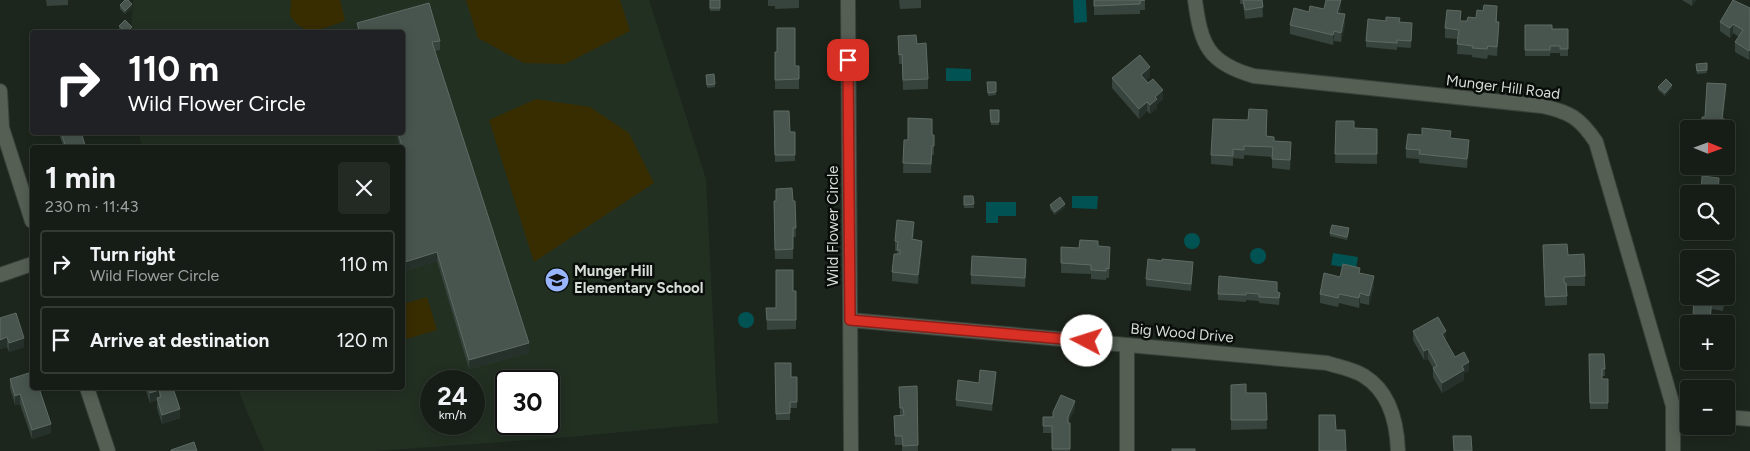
<!DOCTYPE html>
<meta charset="utf-8">
<style>
:root{--surface:#161c16;--page:#232923;--text:#f1f3f6;--muted:#9ea1a1;--line:#353a35}
body{margin:0;font-family:Figtree,sans-serif;background:var(--page);color:var(--text);height:100vh;display:flex;flex-direction:column;font-size:19px;white-space:nowrap}
*{box-sizing:border-box;margin:0}
p{font-size:16px;color:var(--muted)}
.icon{flex:none;width:28px;height:28px;fill:none;stroke:currentColor;stroke-width:2;stroke-linecap:round;stroke-linejoin:round}
.map{position:relative;flex:1;overflow:hidden}
.panel{position:absolute;left:30px;top:145px;width:375px;height:245px;display:flex;flex-direction:column;background:var(--surface);border-radius:5px;box-shadow:0 2px 12px #0003,0 0 0 1px var(--line)}
.panel>*{flex:none}
.banner{position:absolute;left:30px;top:30px;width:375px;height:105px;border-radius:5px;box-shadow:0 2px 12px #0003,0 0 0 1px var(--line);background:#202124;color:#fff;overflow:hidden}
.needle{width:32px;rotate:91deg}
.buttons{position:absolute;left:1680px;top:120px;display:grid;gap:10px}
.buttons a{display:grid;place-items:center;width:55px;height:55px;border-radius:5px;background:var(--surface);box-shadow:0 2px 12px #0003,0 0 0 1px var(--line);font-size:25px}
.speed{position:absolute;left:420px;top:370px;display:flex;gap:10px;font-size:25px;font-weight:700;text-align:center}
.speed>*{display:grid;place-content:center;width:65px;height:65px;border-radius:50%;background:var(--surface);box-shadow:0 2px 12px #0003,0 0 0 1px var(--line);line-height:1}
.speed small{font-size:12px;font-weight:400}
.speed .limit{border:2px solid #111;border-radius:8px;background:#fff;color:#111}
.pin{position:absolute;display:grid;place-items:center;width:42px;height:42px;color:#fff;margin:-21px;border-radius:10px;box-shadow:0 2px 8px #0006}
.me{position:absolute;width:55px;margin:-28px;rotate:275deg;stroke-linejoin:round;filter:drop-shadow(0 0 4px #0008)}
.turn{display:flex;align-items:center;gap:18px;height:105px;padding:0 15px;font-size:22px}
.turn .icon{width:65px;height:65px;stroke-width:2.5}
.turn b{display:block;font-size:35px;line-height:42px}
.round{display:grid;place-items:center;flex:none;width:52px;height:52px;border-radius:5px;background:var(--page)}
.summary{display:flex;align-items:center;justify-content:space-between;height:85px;padding:0 15px}
h1{font-size:30px;font-weight:700;line-height:38px}
ul{padding:0;list-style:none}
li{display:flex;align-items:center;gap:15px;height:68px;margin:0 10px 8px;padding:0 5px;border:2px solid var(--line);border-radius:5px}
li div{flex:1}
li b{display:block;font-size:19px}
li em{font-style:normal}
.map>svg:first-child{display:block}
.built{fill:#223022;fill-rule:evenodd}
.green{fill:#382d00}
.water{fill:#005352}
.lines{fill:none;stroke-linecap:round;stroke-linejoin:round}
.minor-casing{stroke:#394039;stroke-width:16}
.minor{stroke:#555f54;stroke-width:14}
.wall{fill:#37443e}
.shaded-wall{fill:#25312a}
.building{fill:#48554f;stroke:#5e6a64}
.route-casing{stroke:#8d1f18;stroke-width:12}
.route{stroke:#d93025;stroke-width:9}
.labels{text-anchor:middle;stroke-width:5;stroke-linejoin:round;paint-order:stroke}
.street-label{font-size:15px;fill:#d6dcd6;stroke:#0a0e0a}
.poi-label{font-size:15px;font-weight:bold;fill:#d6dcd6;stroke:#0a0e0a;text-anchor:start}
</style>
<div class="map">
<svg width="1750" height="451" viewBox="0 0 1750 451">
<rect width="100%" height="100%" fill="#1d261d"/>
<path class="built" d="M133,0H649L706,179L718,423L558,438L374,451H264L237,388H402V148L143,147L138,133L402,132V32H131ZM431,381H474V424H431ZM506,381H549V424H506Z"/>
<g class="green">
<path d="M291,0H340L345,20L342,22C321,29 304,39 290,15Z"/>
<path d="M466,0H620L630,31L565,64L524,63L478,38Z"/>
<path d="M536,99L590,107L629,133L654,183L534,262L489,120Z"/>
<path d="M427,297L437,330L403,340V304Z"/>
</g>
<g class="water">
<path d="M1073,0H1086L1087,22L1074,23Z"/>
<path d="M946,68L971,69V81H946Z"/>
<path d="M1072,196H1098L1097,209L1072,208Z"/>
<path d="M986,202H1016V216H998V223H986Z"/>
<circle cx="1192" cy="241" r="8"/>
<circle cx="1258" cy="256" r="8"/>
<path d="M1333,253L1358,257L1356,269L1331,265Z"/>
<circle cx="746" cy="320" r="8"/>
</g>
<g class="lines">
<defs>
<g id="minor">
<path d="M848,0L851,451"/>
<path d="M1195,0C1201,45 1208,63 1254,76L1542,106C1570,112 1580,118 1596,142L1673,406V451"/>
<path d="M0,91L2,128L32,221"/>
<path d="M0,275L32,264"/>
<path d="M850,320L1327,363C1339,367 1353,369 1364,376C1390,392 1397,423 1398,451"/>
<path d="M1127,345V451"/>
<path d="M87,388L108,451"/>
<path d="M1673,406L1679,411L1689,414"/>
<path d="M1726,417L1750,419"/>
</g>
</defs>
<use href="#minor" class="minor-casing"/>
<use href="#minor" class="minor"/>
</g>
<g class="wall">
<path d="M46,0H68V5L47,6Z"/>
<rect x="710" y="0" width="10" height="11"/>
<path d="M768,0H799V8L775,9V6H768Z"/>
<path d="M899,0H921V8L900,9Z"/>
<path d="M1094,0H1145V10H1140V14L1094,15Z"/>
<path d="M1240,0H1262L1263,17L1245,19L1243,4H1240Z"/>
<path d="M1682,0H1696L1692,6Z"/>
<path d="M429,3L440,41V50L435,51L529,343V353L469,369L437,261L402,272V162H404L402,157V148H400L396,132H402V32H357V23Z"/>
<path d="M120,5L132,8L125,14L120,9Z"/>
<path d="M1750,8V58L1749,60L1735,52V42L1739,37L1733,33L1730,38L1720,31V22Z"/>
<path d="M1324,9H1341L1340,13L1345,24L1341,42L1334,41L1333,45L1290,34V25L1309,12Z"/>
<path d="M1497,15V22L1499,32L1497,56L1488,55L1487,59L1472,57V55L1457,54L1458,39L1445,38V28L1461,21H1467L1476,18Z"/>
<path d="M1400,22L1412,29L1411,48L1397,47V50L1366,47V41Z"/>
<path d="M1525,25L1552,29H1568V56H1560V53H1550V56H1525Z"/>
<path d="M119,26L132,31L130,32H122L119,29Z"/>
<path d="M898,36L917,44L928,79V89L903,90L902,64H899Z"/>
<path d="M775,52L795,66H799V89H775Z"/>
<path d="M1707,63V73L1697,74L1696,64Z"/>
<path d="M1150,76L1146,80L1163,99L1157,104V108L1150,114L1147,111L1139,119L1112,88V78Z"/>
<path d="M706,78L715,84V87L707,88Z"/>
<path d="M987,82H996V95L988,96Z"/>
<path d="M1658,87L1672,88L1665,96L1658,90Z"/>
<path d="M990,110H999V125H991Z"/>
<path d="M774,111L790,132L795,155V161L775,162Z"/>
<path d="M1267,119V136L1291,152L1290,170L1272,168V157L1244,155V159L1233,158V166L1211,164V155L1248,120Z"/>
<path d="M1336,121L1354,128L1377,129V164L1335,163Z"/>
<path d="M60,132H81L86,148H64L60,137Z"/>
<path d="M932,135L934,144V155H932L931,173H903L904,140H908Z"/>
<path d="M1451,138L1469,149L1467,168L1419,163V159L1406,158V149Z"/>
<path d="M964,196H973L974,208H964Z"/>
<path d="M774,201H795L796,237H793V259H775Z"/>
<path d="M1050,205L1065,207L1055,215L1050,209Z"/>
<path d="M914,231L913,239L922,250L918,284L892,281V272L897,254V251H895V241Z"/>
<path d="M1349,231L1347,240L1330,236V233Z"/>
<path d="M1698,231H1719L1718,238L1698,236Z"/>
<path d="M1543,245L1568,255L1585,276V286H1567V305L1545,306Z"/>
<path d="M1098,246L1110,256L1109,278H1106V280L1091,279V274L1061,273V263L1079,248Z"/>
<path d="M1193,268L1191,291L1146,286V279Z"/>
<path d="M1026,269L1025,287L971,284V275Z"/>
<path d="M1360,273L1374,286L1369,305L1360,303L1359,308L1339,303L1338,307L1320,303V294L1340,277Z"/>
<path d="M1726,284L1730,294L1729,304H1724L1723,311L1712,309L1710,324H1693V316L1703,300V296H1726Z"/>
<path d="M793,291H796V329L767,330L766,308H776Z"/>
<path d="M1280,293L1279,305L1259,303V301L1246,300V302L1218,300V294Z"/>
<path d="M0,318L24,347L9,352L7,347L0,349Z"/>
<path d="M1413,331L1446,341L1455,357L1469,371L1464,373V380L1442,393L1433,377V368L1428,359L1424,360L1413,340Z"/>
<path d="M1589,354H1604L1605,376H1602V379H1608V409H1590Z"/>
<path d="M775,363L791,377H797V408H790V420H776Z"/>
<path d="M996,378L992,411L956,406V400L979,383Z"/>
<path d="M10,379L51,433L32,439L20,404L15,405L10,388Z"/>
<path d="M1231,385L1246,393H1266L1267,429L1231,430Z"/>
<path d="M917,386L918,451H902V445H895L894,416L900,415L899,387Z"/>
<path d="M145,388H173L180,418L162,424L157,408V400L150,403Z"/>
<path d="M1075,408L1068,423H1070V451H1052V433H1043V417H1053Z"/>
</g>
<g class="shaded-wall">
<path d="M1341,0V9L1337,22V13Z"/>
<path d="M1692,0H1696L1692,6Z"/>
<path d="M132,4V8L125,14V11Z"/>
<path d="M1345,14V24L1341,42V33Z"/>
<path d="M1499,22V32L1497,56V47Z"/>
<path d="M1733,24V33L1730,38V28Z"/>
<path d="M132,27V31L130,32H127Z"/>
<path d="M1334,31V41L1333,45V35Z"/>
<path d="M1750,49V58L1749,60V51Z"/>
<path d="M1150,67V76L1141,84V75Z"/>
<path d="M1726,84V93L1722,128V119Z"/>
<path d="M1672,85V88L1665,96V93Z"/>
<path d="M1163,90V99L1157,104V108L1150,114V105L1155,97Z"/>
<path d="M1147,102V111L1139,119V109Z"/>
<path d="M1469,140V149L1467,168V159Z"/>
<path d="M1065,204V207L1055,215V212Z"/>
<path d="M914,222V231L912,249V239Z"/>
<path d="M922,241V250L918,284V275Z"/>
<path d="M437,252V261L402,272V263Z"/>
<path d="M1374,276V286L1369,305V296Z"/>
<path d="M1360,293V303L1359,308V298Z"/>
<path d="M1712,300V309L1710,324V318Z"/>
<path d="M1446,331V341L1442,334Z"/>
<path d="M7,337V347L0,349V340Z"/>
<path d="M24,338V347L9,352V343Z"/>
<path d="M529,343V353L469,369V360Z"/>
<path d="M1428,349V359L1424,360V351Z"/>
<path d="M1469,362V371L1464,373V380L1442,393V383L1462,366Z"/>
<path d="M996,372V378L992,411V404Z"/>
<path d="M159,390V400L150,403V393Z"/>
<path d="M20,394V404L15,405V396Z"/>
<path d="M1075,401V408L1068,424V417Z"/>
<path d="M180,409V418L162,424V415Z"/>
<path d="M51,424V433L32,439V430Z"/>
</g>
<g class="building">
<path d="M125,0H128L132,4L125,11L120,5Z"/>
<rect x="710" y="0" width="10" height="8"/>
<path d="M1094,0H1145L1140,1V4L1094,6Z"/>
<path d="M1243,0H1262L1263,7L1245,10Z"/>
<path d="M1326,0H1341L1337,13L1345,14L1341,33L1334,31L1333,35L1290,25L1294,8L1309,12L1310,6L1324,9Z"/>
<path d="M1733,0L1750,8V49L1749,51L1735,42L1743,30L1733,24L1730,28L1720,22Z"/>
<path d="M429,3L440,41L432,42L529,343L469,360L437,252L402,263V162L406,161L398,132H402V32H360L357,23Z"/>
<path d="M1484,5L1497,6L1496,22H1499L1497,47L1488,46L1487,49L1472,48L1473,46L1457,44L1459,30L1445,28L1447,10L1461,11L1460,21H1467L1468,17L1476,18L1477,10L1483,11Z"/>
<path d="M1386,17L1400,18L1399,22L1412,23L1411,41L1397,40V43L1366,41L1368,19L1386,21Z"/>
<path d="M125,20L132,27L127,32L119,26Z"/>
<path d="M1525,25H1552V29H1568V49H1560V46H1550V50H1525Z"/>
<path d="M777,28H795V66H799V79L775,80V52H777Z"/>
<path d="M916,35L917,44L926,43L928,79L903,80L902,54L899,55L898,36Z"/>
<path d="M1140,55L1150,67L1141,75L1148,83L1153,79L1163,90L1155,97L1157,99L1150,105L1147,102L1139,109L1112,78Z"/>
<path d="M1707,63V70L1697,71L1696,64Z"/>
<path d="M714,74L715,84L707,85L706,75Z"/>
<path d="M1666,79L1672,85L1665,93L1658,87Z"/>
<path d="M987,82H996V92L988,93Z"/>
<path d="M1707,83L1726,84L1722,119H1725V129H1702V117H1705Z"/>
<path d="M1249,109L1267,110L1266,136L1274,137V141L1291,142L1290,160L1272,159L1273,147L1244,146V150L1233,149V156L1211,155L1213,119L1248,120Z"/>
<path d="M990,110H999V122H991Z"/>
<path d="M774,111H789L790,132H795V155H775Z"/>
<path d="M908,118L932,119V135H934V146H932L931,164L903,163L904,140H908Z"/>
<path d="M1336,121H1354V128L1377,129V154H1335Z"/>
<path d="M1422,128L1451,131L1450,138L1469,140L1467,159L1419,154L1420,150L1406,149L1408,134L1422,135Z"/>
<path d="M61,132H81L86,148H66Z"/>
<path d="M1702,176L1719,178L1718,194H1701Z"/>
<path d="M792,188L793,201H795L796,228H793V249L775,250L774,201H776V189Z"/>
<path d="M964,196H973L974,204L964,205Z"/>
<path d="M1060,197L1065,204L1055,212L1050,205Z"/>
<path d="M897,220L914,222L912,239L922,241L918,275L892,272L894,254H900V250H897L898,242L895,241Z"/>
<path d="M1332,225L1349,228L1347,237L1330,233Z"/>
<path d="M1080,240L1098,241V246L1110,247L1109,269L1106,268V271L1091,270V265L1061,263V247L1079,248Z"/>
<path d="M1567,244L1568,255L1584,254L1585,276L1564,277V283H1566L1567,296L1545,297L1543,245Z"/>
<path d="M972,256L1026,259L1025,278L971,275Z"/>
<path d="M1148,259L1162,261V259L1193,262L1191,284L1146,279Z"/>
<path d="M1343,264L1360,268L1359,273L1374,276L1369,296L1360,293L1359,298L1339,294L1338,298L1320,294L1324,273L1340,277Z"/>
<path d="M776,270H793V291H796V320H767L766,308H776Z"/>
<path d="M1219,276L1277,282V292L1280,293L1279,298L1259,297V294L1246,293V295L1218,294Z"/>
<path d="M1726,284L1730,285L1729,295H1726Z"/>
<path d="M1703,296H1724L1723,301L1712,300L1710,318L1693,316L1694,299L1703,300Z"/>
<path d="M16,313L24,338L9,343L7,337L0,340V318Z"/>
<path d="M1438,317L1446,331L1442,334L1455,357L1464,352L1469,362L1462,366L1464,370L1442,383L1433,368L1437,366L1428,349L1424,351L1413,331Z"/>
<path d="M1589,354H1604L1605,369H1602V379H1608V403H1590Z"/>
<path d="M775,363H791V377H797V402H790V413L776,414Z"/>
<path d="M980,370L996,372L992,404L956,400L958,380L979,383Z"/>
<path d="M32,372V388H39L51,424L32,430L20,394L15,396L10,379Z"/>
<path d="M1246,384V393H1266L1267,420H1231V385Z"/>
<path d="M917,386L918,445L903,446L902,436H895L894,416L904,415L903,408H900L899,387Z"/>
<path d="M148,388H173L180,409L162,415L157,398L161,397L159,390L150,393Z"/>
<path d="M1061,395L1075,401L1068,417V423H1070V449H1052V426H1043V417H1053V412Z"/>
<path d="M1319,415H1335L1336,430H1345L1346,451H1319Z"/>
<path d="M1453,436H1471L1472,451H1454Z"/>
<path d="M194,442L197,451H171V450Z"/>
<rect x="1172" y="449" width="23" height="2"/>
</g>
<g class="lines">
<defs>
<path id="route" d="M848,60L850,320L1087,341"/>
</defs>
<use href="#route" class="route-casing"/>
<use href="#route" class="route"/>
</g>
<defs>
<symbol id="school-disc" viewBox="-11 -11 22 22"><circle r="9.5" fill="#98b5fd" stroke="#0a0e0a"/><path d="M0-5L7-2L0 1L-7-2ZM-4 1L0 2.5L4 1V4Q0 6-4 4Z" fill="#111"/></symbol>
</defs>
<g fill-rule="evenodd">
<use href="#school-disc" x="543" y="266" width="28" height="28"/>
</g>
<g class="labels">
<g class="street-label">
<text transform="translate(1503 87) rotate(7)" y="5">Munger Hill Road</text>
<text transform="translate(833 226) rotate(-90)" y="5">Wild Flower Circle</text>
<text transform="translate(1182 333) rotate(5)" y="5">Big Wood Drive</text>
</g>
<g class="poi-label">
<text x="574" y="276">Munger Hill<tspan x="574" dy="17">Elementary School</tspan></text>
</g>
</g>
</svg>
<div class="buttons">
<a><svg class="needle" viewBox="-14 -14 28 28"><path d="M0-13l5 13h-10z" fill="#e53935"/><path d="M0 13l5-13h-10z" fill="#9ea1a1"/></svg></a>
<a><svg class="icon" aria-label="search" viewBox="0 0 24 24"><circle cx="10" cy="10" r="6"/><path d="M15 15l6 6"/></svg></a>
<a><svg class="icon" aria-label="layers" viewBox="0 0 24 24"><path d="M12 4l9 5-9 5-9-5zM3 14l9 5 9-5"/></svg></a>
<a>+</a>
<a>−</a>
</div>
<div class="speed"><div>24<small>km/h</small></div><div class="limit">30</div></div>
<div class="pin" style="left:848px;top:60px;background:#d93025"><svg class="icon" aria-label="arrive" viewBox="0 0 24 24"><path d="M6 21V4h12l-3 4 3 4H6"/></svg></div>
<svg class="me" style="left:1087px;top:341px" viewBox="-20 -20 40 40"><circle r="19" fill="#fff"/><path d="M0-13L10 11 0 6-10 11z" fill="#d93025"/></svg>
<div class="banner">
<div class="turn"><svg class="icon" aria-label="right" viewBox="0 0 24 24"><path d="M7 20v-9h11M14 6l5 5-5 5"/></svg><div><b>110 m</b>Wild Flower Circle</div></div>
</div>
<section class="panel">
<div class="summary"><div><h1>1 min</h1><p>230 m · 11:43</p></div><a class="round"><svg class="icon" aria-label="close" viewBox="0 0 24 24"><path d="M6 6l12 12M18 6L6 18"/></svg></a></div>
<ul>
<li><svg class="icon" aria-label="right" viewBox="0 0 24 24"><path d="M7 20v-9h11M14 6l5 5-5 5"/></svg><div><b>Turn right</b><p>Wild Flower Circle</p></div><em>110 m</em></li>
<li><svg class="icon" aria-label="arrive" viewBox="0 0 24 24"><path d="M6 21V4h12l-3 4 3 4H6"/></svg><div><b>Arrive at destination</b></div><em>120 m</em></li>
</ul>
</section>
</div>
